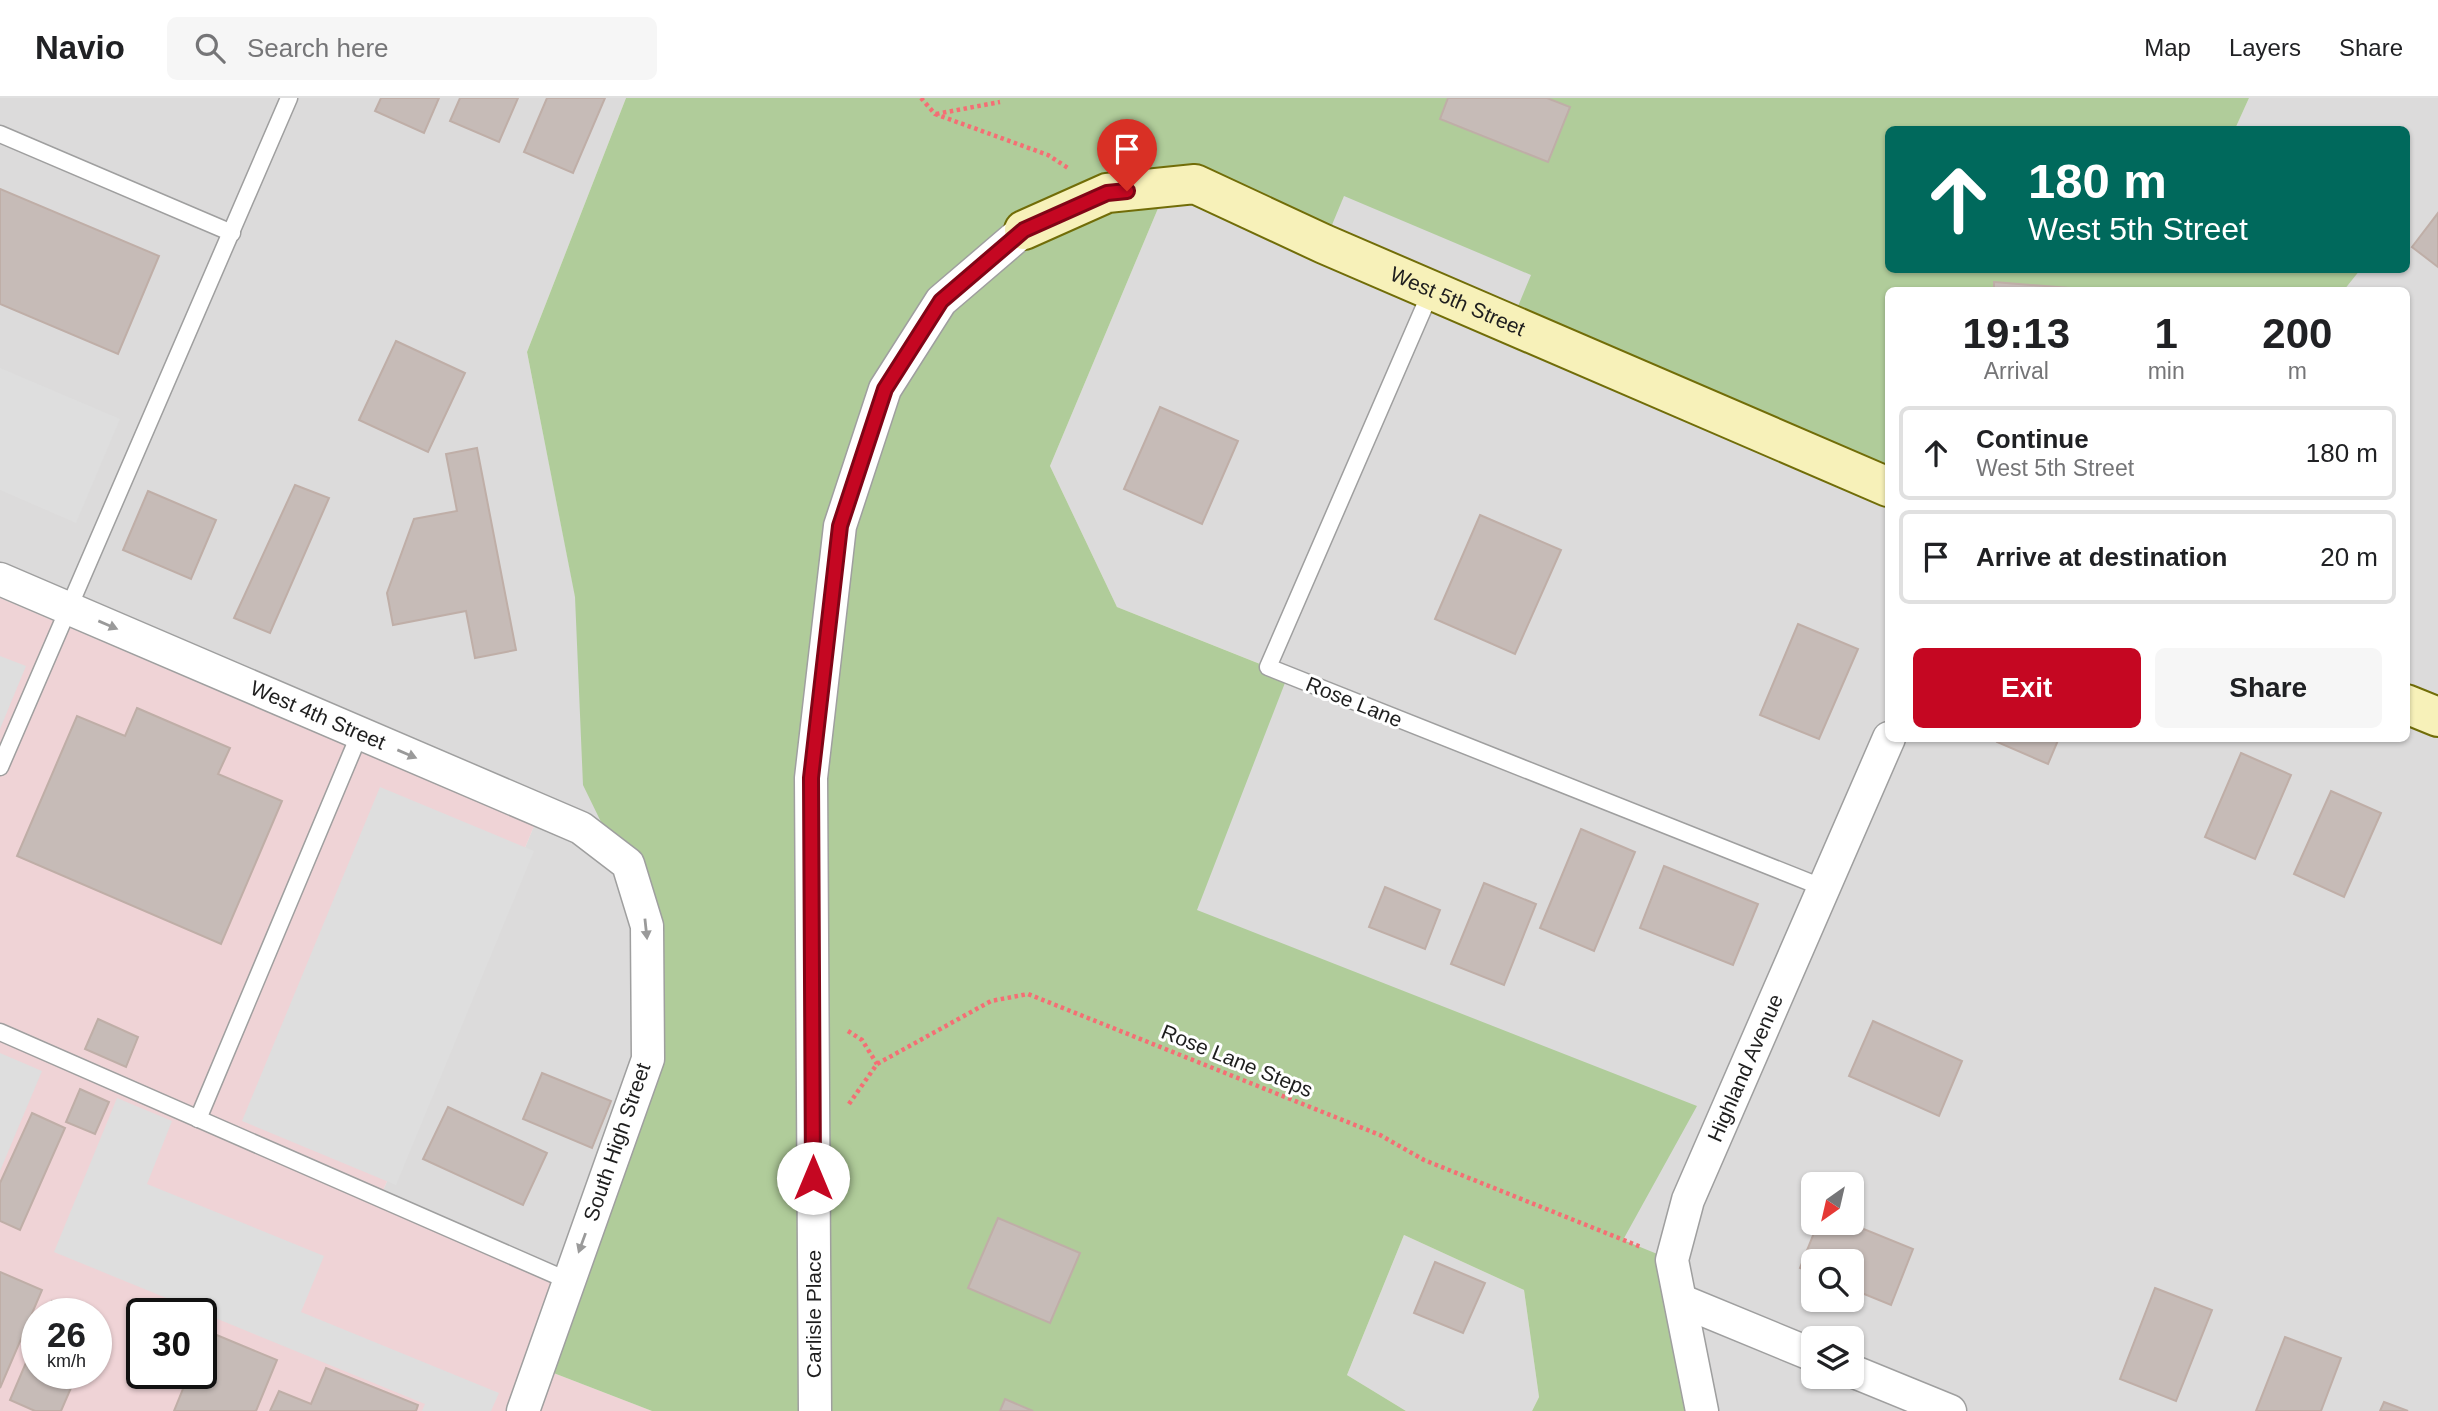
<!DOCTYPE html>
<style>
:root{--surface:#fff;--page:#f6f6f6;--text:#202124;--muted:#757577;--line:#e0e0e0;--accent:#c50722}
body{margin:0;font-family:Arial,sans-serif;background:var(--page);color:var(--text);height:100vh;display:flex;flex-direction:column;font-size:26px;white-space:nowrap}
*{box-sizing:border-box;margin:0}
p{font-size:23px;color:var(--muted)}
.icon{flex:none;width:38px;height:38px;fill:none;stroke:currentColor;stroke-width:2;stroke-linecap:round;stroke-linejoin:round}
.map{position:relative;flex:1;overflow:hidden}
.sheet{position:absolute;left:1885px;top:189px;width:525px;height:455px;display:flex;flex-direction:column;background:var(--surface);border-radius:10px;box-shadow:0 2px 5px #0004}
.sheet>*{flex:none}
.top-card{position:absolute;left:1885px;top:28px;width:525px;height:147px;border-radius:10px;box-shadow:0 2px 5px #0004;background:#00695c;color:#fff;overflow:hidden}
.needle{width:46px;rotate:214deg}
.buttons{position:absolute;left:1801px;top:1074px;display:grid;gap:14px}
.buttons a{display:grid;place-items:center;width:63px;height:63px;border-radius:10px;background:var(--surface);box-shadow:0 2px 5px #0004;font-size:35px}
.speed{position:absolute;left:21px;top:1200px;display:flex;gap:14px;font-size:35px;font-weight:700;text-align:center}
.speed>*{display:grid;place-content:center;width:91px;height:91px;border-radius:50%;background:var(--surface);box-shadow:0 2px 5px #0004;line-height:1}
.speed small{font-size:18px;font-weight:400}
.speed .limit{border:4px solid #111;border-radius:10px;background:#fff;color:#111}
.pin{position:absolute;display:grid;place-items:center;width:60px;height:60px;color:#fff;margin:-72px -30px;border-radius:50% 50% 50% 0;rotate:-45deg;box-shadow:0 0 7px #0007}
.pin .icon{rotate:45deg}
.me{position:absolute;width:77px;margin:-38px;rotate:0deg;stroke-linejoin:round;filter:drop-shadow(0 0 5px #0008)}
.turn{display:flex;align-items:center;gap:24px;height:147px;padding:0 28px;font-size:32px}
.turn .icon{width:91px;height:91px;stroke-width:2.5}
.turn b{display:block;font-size:49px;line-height:60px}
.eta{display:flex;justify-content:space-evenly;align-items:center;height:119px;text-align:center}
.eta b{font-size:42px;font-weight:800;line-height:49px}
.cta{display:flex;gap:14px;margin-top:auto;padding:14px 28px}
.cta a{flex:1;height:80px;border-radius:10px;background:var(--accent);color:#fff;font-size:28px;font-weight:800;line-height:80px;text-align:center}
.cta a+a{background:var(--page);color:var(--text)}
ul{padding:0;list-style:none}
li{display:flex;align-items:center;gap:21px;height:94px;margin:0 14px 10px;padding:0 14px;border:4px solid var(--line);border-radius:10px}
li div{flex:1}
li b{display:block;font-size:26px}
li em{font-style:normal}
header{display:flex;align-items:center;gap:42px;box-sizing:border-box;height:98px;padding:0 35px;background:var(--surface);border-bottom:2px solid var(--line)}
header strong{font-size:33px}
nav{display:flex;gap:38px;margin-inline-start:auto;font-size:24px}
.search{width:490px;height:63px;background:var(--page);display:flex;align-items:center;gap:18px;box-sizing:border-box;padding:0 24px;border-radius:10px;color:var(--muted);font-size:26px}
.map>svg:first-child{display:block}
.residential{fill:#dcdbdb;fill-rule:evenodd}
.commercial{fill:#efd3d6;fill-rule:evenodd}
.forest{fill:#b0cc9a}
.parking{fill:#dedede}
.building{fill:#c6bbb7;stroke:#bfaea7;stroke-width:2}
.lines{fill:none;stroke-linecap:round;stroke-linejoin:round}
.lane-casing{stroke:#9f9f9f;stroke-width:19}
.street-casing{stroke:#9f9f9f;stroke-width:35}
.secondary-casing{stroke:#716d08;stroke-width:42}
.path{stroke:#f56e74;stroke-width:4.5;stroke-dasharray:3.5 3.5;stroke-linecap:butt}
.lane{stroke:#fff;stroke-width:16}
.street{stroke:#fff;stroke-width:32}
.secondary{stroke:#f7f1b9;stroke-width:38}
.oneway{fill:#9a9a9a}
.route-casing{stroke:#800516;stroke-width:18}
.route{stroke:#c50722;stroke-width:12}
.labels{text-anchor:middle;stroke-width:6;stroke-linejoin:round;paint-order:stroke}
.street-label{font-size:21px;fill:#1e1e1e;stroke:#fff}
</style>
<header>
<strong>Navio</strong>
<div class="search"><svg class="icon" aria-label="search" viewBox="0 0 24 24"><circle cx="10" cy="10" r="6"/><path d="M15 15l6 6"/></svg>Search here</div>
<nav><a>Map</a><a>Layers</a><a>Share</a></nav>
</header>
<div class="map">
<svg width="2438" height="1313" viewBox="0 0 2438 1313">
<rect width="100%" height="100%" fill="#eee9e4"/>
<g class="residential">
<path d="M0,0H626L527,254L628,766L648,961L569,1183L380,1100L534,728L0,500Z"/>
<path d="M1382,0L1888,389V640H2406V192H1983L1992,172H2406V32L2235,31L2249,0H2438V1313H1702L1424,1062L1146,943L1268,569L1117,509L1050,368L1167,89ZM1813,1087H1852V1125H1813ZM1813,1164H1852V1202H1813ZM1813,1241H1852V1279H1813Z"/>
<path d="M1404,1137L1524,1192L1539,1299L1532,1313H1406L1347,1277Z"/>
</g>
<path class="commercial" d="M0,500L534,728L380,1100L569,1183L538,1269L652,1313H0ZM37,1216H96V1276H37ZM142,1216H201V1276H142Z"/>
<path class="forest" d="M626,0H2249L2235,31L1888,32V172H2360L2344,192H1888V389L1511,225L1531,177L1344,98L1324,146L1167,89L1050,368L1117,509L1288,577L1197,812L1697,1008L1623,1142L1672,1162L1702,1313H1532L1539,1299L1524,1192L1404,1137L1347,1277L1406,1313H652L538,1269L648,961L640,804L583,687L575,499L527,254Z"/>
<g class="parking">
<path d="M0,270L120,321L76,425L0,392Z"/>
<path d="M0,558L26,568L0,631Z"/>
<path d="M380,689L534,753L396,1087L242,1023Z"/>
<path d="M0,955L42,973L0,1073Z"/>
<path d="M117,1000L172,1023L147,1086L324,1158L301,1214L499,1295L491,1313H422L425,1306L54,1154Z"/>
</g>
<g class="building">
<path d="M381,0H439L424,35L375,13Z"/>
<path d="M460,0H518L499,44L450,23Z"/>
<path d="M547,0H605L573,75L524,54Z"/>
<path d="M1448,0H1547L1570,9L1548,64L1440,21Z"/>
<path d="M0,91L159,158L118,256L0,206Z"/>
<path d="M2438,115V169L2412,149Z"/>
<path d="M1994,184L2096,192H1994Z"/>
<path d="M396,243L465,275L428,354L359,322Z"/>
<path d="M1160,309L1238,343L1202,426L1124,391Z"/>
<path d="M477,350L516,552L475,560L466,513L393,527L387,495L414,421L457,413L446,356Z"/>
<path d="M295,387L329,400L270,535L234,520Z"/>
<path d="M148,393L216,422L191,481L123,452Z"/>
<path d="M1480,417L1561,452L1515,556L1435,521Z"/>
<path d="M1798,526L1858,551L1819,641L1760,617Z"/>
<path d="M137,610L230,650L218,676L282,703L221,846L17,758L77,618L125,638Z"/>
<path d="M1998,640H2059L2048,666L1997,644Z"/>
<path d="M2241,655L2291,677L2255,761L2205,739Z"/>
<path d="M2331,693L2381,715L2344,799L2294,776Z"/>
<path d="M1581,731L1635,754L1594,853L1540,830Z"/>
<path d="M1664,768L1758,806L1733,867L1640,830Z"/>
<path d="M1484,785L1536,806L1504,887L1451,866Z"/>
<path d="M1385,789L1440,812L1425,851L1369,829Z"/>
<path d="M98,921L138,939L126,969L85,951Z"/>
<path d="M1873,923L1962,963L1939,1018L1849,978Z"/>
<path d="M542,975L611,1003L592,1050L523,1021Z"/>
<path d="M80,991L109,1004L95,1036L66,1024Z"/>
<path d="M448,1009L547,1055L523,1107L423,1061Z"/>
<path d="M32,1015L65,1030L20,1132L0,1123V1085Z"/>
<path d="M998,1120L1080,1155L1050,1225L968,1190Z"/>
<path d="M1818,1125H1849L1913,1151L1891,1207L1852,1191V1164H1813V1175L1800,1170Z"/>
<path d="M1435,1164L1485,1185L1463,1235L1414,1215Z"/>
<path d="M0,1174L42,1192L0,1290Z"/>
<path d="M2155,1190L2212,1212L2176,1303L2120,1281Z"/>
<path d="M52,1203L81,1216H46Z"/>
<path d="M207,1233L277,1262L256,1313H174L189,1276H201V1247Z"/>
<path d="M37,1239V1276H77L61,1313H35L10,1302Z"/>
<path d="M2285,1239L2341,1260L2321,1313H2256Z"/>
<path d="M326,1270L418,1307L416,1313H270L279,1293L311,1306Z"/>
<path d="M1005,1301L1033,1313H1000Z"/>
<path d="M2384,1304L2408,1313H2380Z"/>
</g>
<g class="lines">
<defs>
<g id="lane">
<path d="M0,36L232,135"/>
<path d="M1432,191L1268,569L1824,790"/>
<path d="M0,669L289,0"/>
<path d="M0,934L569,1183"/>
<path d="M198,1021L360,635"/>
</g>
<g id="street">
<path id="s1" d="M0,481L581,730L628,766L647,828L648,961L523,1313"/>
<path d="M1682,1203L1813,1257"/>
<path d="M1852,1273L1950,1313"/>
<path d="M815,1313L811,680L840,428L885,291L941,203L1024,132"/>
<path id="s2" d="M1702,1313L1672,1162L1688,1102L1889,640"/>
</g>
<g id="secondary">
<path id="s3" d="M1024,132L1107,95L1195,86L1324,146L1888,389"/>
<path d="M2406,606L2438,619"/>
</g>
</defs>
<use href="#lane" class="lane-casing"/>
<use href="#street" class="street-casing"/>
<use href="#secondary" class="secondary-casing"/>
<g class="path">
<path d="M921,0L935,16L1048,57L1068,70"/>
<path d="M936,16L1000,4"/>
<path d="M848,933L862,942L877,966"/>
<path d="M849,1006L877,966L991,903L1028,896L1380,1037L1424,1062L1641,1149"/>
</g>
<use href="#lane" class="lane"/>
<use href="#street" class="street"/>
<use href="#secondary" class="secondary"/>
</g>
<defs><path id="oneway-solid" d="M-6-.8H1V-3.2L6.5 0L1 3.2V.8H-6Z" transform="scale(1.75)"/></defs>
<g class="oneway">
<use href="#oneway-solid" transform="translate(108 527) rotate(23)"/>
<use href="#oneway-solid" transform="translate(407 656) rotate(23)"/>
<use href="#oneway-solid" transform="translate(646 831) rotate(84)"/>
<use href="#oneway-solid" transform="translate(582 1145) rotate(110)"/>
</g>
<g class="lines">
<defs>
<path id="route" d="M813,1080L811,680L840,428L885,291L941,203L1024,132L1107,95L1127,93"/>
</defs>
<use href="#route" class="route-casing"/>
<use href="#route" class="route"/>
</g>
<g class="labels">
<g class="street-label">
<text dy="7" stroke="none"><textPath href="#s3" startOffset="467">West 5th Street</textPath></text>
<text transform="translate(1354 604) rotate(22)" y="7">Rose Lane</text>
<text dy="7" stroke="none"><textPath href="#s1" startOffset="346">West 4th Street</textPath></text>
<text transform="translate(1237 963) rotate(22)" y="7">Rose Lane Steps</text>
<text dy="7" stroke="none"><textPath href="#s2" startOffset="360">Highland Avenue</textPath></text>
<text transform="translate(617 1044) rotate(-71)" y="7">South High Street</text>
<text transform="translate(814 1216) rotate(-90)" y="7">Carlisle Place</text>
</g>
</g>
</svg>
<div class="buttons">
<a><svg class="needle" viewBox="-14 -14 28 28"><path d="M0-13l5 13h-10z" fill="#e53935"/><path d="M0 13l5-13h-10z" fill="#757577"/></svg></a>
<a><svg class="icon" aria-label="search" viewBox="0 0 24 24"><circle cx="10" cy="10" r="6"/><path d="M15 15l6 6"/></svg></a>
<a><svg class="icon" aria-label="layers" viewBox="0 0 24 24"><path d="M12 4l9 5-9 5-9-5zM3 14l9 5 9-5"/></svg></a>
</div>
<div class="speed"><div>26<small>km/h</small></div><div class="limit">30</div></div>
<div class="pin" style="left:1127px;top:93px;background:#d93025"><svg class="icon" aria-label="arrive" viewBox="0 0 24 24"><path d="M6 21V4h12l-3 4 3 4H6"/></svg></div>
<svg class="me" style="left:813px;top:1080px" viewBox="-20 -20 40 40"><circle r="19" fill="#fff"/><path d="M0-13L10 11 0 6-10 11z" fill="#c50722"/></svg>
<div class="top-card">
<div class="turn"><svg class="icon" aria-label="ahead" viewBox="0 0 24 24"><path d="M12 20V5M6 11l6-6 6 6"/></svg><div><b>180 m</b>West 5th Street</div></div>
</div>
<section class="sheet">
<div class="eta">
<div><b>19:13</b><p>Arrival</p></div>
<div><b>1</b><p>min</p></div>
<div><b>200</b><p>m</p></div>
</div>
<ul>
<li><svg class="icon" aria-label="ahead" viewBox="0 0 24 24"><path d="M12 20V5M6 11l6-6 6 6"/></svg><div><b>Continue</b><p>West 5th Street</p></div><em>180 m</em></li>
<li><svg class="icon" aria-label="arrive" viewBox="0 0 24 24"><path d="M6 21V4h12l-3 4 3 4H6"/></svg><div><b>Arrive at destination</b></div><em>20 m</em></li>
</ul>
<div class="cta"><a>Exit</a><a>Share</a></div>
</section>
</div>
